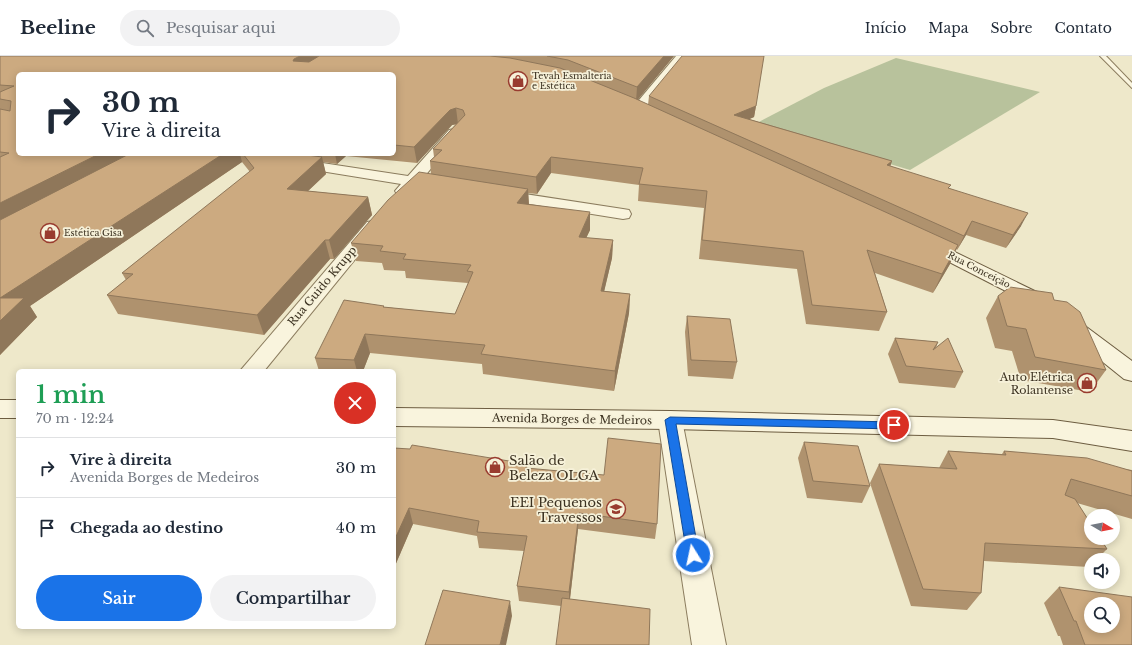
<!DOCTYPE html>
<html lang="pt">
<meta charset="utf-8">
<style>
:root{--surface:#fff;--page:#f2f2f3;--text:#1f2937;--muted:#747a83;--line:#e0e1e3;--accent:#1a73e8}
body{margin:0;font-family:"Libre Baskerville",serif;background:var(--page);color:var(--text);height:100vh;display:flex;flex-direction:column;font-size:15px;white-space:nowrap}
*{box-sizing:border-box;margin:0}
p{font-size:13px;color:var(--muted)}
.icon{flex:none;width:22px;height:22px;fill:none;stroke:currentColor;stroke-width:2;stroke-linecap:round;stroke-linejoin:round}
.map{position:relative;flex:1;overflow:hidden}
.panel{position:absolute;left:16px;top:313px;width:380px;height:260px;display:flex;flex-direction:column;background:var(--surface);border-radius:6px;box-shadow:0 2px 10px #0003}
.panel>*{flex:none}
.top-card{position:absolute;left:16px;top:16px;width:380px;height:84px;border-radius:6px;box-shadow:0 2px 10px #0003;background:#fff;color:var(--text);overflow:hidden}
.needle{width:26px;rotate:100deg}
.tools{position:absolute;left:1084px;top:453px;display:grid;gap:8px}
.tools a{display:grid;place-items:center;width:36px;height:36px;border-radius:50%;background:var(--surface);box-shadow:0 2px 10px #0003;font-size:20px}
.pin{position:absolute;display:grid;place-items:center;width:34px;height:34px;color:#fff;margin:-17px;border:2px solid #fff;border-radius:50%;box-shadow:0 1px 4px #0007}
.me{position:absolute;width:44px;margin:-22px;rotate:350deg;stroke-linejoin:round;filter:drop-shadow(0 0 3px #0008)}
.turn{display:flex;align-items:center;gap:14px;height:84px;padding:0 20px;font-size:18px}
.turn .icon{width:52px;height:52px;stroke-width:2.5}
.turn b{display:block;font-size:28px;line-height:34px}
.round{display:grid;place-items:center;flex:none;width:42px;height:42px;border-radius:21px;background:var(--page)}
.overview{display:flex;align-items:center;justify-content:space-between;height:68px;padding:0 20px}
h1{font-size:24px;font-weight:600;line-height:30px;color:#1e9e55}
.cta{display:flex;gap:8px;margin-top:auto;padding:8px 20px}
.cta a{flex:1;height:46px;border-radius:24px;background:var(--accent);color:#fff;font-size:16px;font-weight:600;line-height:46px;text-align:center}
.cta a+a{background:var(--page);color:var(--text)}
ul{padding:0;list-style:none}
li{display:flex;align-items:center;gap:12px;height:60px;padding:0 20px;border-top:1px solid var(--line)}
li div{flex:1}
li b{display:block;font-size:15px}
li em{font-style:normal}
header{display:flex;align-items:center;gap:24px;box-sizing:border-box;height:56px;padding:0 20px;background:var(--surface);border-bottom:1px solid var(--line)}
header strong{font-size:19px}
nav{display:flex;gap:22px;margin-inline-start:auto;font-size:14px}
.search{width:280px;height:36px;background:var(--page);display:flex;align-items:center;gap:10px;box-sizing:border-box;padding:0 14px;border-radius:22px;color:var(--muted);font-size:15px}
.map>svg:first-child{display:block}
.cemetery{fill:#b8c29c}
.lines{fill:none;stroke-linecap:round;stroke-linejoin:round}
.lane-casing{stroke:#8b7c5e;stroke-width:2}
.street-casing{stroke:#8b7c5e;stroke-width:2}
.secondary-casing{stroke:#6d5d41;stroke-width:2}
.lane{fill:#f9f4dd;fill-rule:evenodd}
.street{fill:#f9f4dd;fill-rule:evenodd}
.secondary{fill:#f9f4dd;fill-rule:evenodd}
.wall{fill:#af926e;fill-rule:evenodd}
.shaded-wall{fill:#8f775a}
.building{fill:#ccaa80;stroke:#8f775a;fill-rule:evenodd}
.route{fill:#1a73e8;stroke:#114b97}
.labels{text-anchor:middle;stroke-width:3.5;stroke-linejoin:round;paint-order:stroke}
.far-poi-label{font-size:9px;fill:#3c3221;stroke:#f6f1d9;text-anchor:start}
.far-street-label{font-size:9px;fill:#3c3221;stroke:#f6f1d9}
.street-label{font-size:11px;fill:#3c3221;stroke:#f6f1d9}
.poi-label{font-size:11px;fill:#3c3221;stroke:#f6f1d9;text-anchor:end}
.near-poi-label{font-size:13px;fill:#3c3221;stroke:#f6f1d9;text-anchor:start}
</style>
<header>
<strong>Beeline</strong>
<div class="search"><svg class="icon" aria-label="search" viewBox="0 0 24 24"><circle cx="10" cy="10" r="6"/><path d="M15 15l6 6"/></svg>Pesquisar aqui</div>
<nav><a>Início</a><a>Mapa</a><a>Sobre</a><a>Contato</a></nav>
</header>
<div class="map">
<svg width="1132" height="589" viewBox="0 0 1132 589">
<rect width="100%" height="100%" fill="#eee8ca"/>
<path class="cemetery" d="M896,2L1040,36L910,114L755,68L824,32Z"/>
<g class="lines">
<defs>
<path id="lane" d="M1100,0H1106L1132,27V32Z"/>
<g id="street">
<path d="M676,0H687L642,56H634L632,53L634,50Z"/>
<path d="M454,73L459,74L461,77L423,122L444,126L446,129L444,132L438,134L416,130C410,137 407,141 397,138L395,135L401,128L296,111L291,110L289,107L291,104L296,103L408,120L449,74Z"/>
<path d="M499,134L623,153L629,154L631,158L629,162L623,163L493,142L491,139L493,136Z"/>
<path d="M373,165L379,166L382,170L379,174L264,315H240L367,166Z"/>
<path d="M670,355L679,358L682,364L726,589H692L658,364L661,358Z"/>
</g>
<g id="secondary">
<path d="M926,182L1047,241L1050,245L1047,249L1040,251L1033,249L920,191L917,187L920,183Z"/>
<path d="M1070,262L1077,264L1132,305V325L1124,323L1063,274L1059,269L1063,264Z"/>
<rect x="0" y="344" width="18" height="18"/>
<path d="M394,352L670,355L1053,364L1132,375V395L1053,382L670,373L394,370Z"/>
</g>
</defs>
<use href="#lane" class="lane-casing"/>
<use href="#street" class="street-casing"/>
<use href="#secondary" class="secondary-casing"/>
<use href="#lane" class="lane"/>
<use href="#street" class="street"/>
<use href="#secondary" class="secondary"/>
</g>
<g class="wall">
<path d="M0,0H674L637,44L648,49L649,40L756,50L754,61L749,63L892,105L890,110L949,132L1021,170L1006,192L966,179L957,194L956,193L950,208L933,237L875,217L887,256L879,275L806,268L797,213L699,203L704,152L638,145L639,129L551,117L537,138L528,137L529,149L590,174L586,182L613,184L612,202L604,235L630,238L629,257L614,335L483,318L482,308L370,297L363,315H319L315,302L384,251L455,258L468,227L406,222L405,215L384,214L382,207L356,205L351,187L431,118L430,105L434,101L433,93L456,68L452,69L417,107L346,100L337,108L323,106L326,118L308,135L368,141L372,159L334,203H330L264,279L118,258L107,239L126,224L122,217L250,116L242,106L30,250L37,261L0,299ZM18,18H394V98H18Z"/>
<path d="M998,240L1054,244L1106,314L1090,336L1021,324L1012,295L995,292L986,262Z"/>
<path d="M687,260L737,306L733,323L688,320L685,276Z"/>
<path d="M895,282L938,286L936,292L963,316L955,332L899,327L888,298Z"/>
<path d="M804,386L870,430L862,447L807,442L798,402Z"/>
<path d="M394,392L527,408V412L657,468L655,483L578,473L570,543L561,550L519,545L517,530L524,495L479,492L477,480L413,468L394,512Z"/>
<path d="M948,395L1002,398L1004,395L1132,414V463L1077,447L1107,493L1096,504H1091V509L1089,511L984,505L981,537L967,554L911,550L870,427L879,408L939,412Z"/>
<path d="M1059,531L1132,589H1063L1060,580H1058L1044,547Z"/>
</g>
<g class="shaded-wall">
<path d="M300,0H327L297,17L293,5L294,3Z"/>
<path d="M664,0H674L636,46L637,31Z"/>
<path d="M756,50L754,61L732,71L734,59Z"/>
<path d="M456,52L458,68L452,69L417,107L414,91L450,54Z"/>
<path d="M99,98H130L0,170V147Z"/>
<path d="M223,98H240L242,106L30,250L37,261L0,299V242Z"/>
<path d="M335,98H345L346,100L337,108Z"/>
<path d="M322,101L326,118L292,150L287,133Z"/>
<path d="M551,101V117L537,138L536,121Z"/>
<path d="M892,105L888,117L887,109Z"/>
<path d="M528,133L529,150L517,147Z"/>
<path d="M368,141L372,159L334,203L329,184Z"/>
<path d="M590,156V174L578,199L579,181Z"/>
<path d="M1028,157L1021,170L1006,192L1013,179Z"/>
<path d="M972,165L966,179L957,194L964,180Z"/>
<path d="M325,184L330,203L264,279L257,259Z"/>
<path d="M613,184L612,202L600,253L601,235Z"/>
<path d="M958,189L950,208L933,237L942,218Z"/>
<path d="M630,238L629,257L614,335L615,315Z"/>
<path d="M365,278L370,297L363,315H357L354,304Z"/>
<path d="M409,452L413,468L394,512V485Z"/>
<path d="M579,457L578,473L569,551V536Z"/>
<path d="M510,545L512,560L506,589H500Z"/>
</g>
<g class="building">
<path d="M0,0H300L294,3L293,5L309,6L319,0H490L510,2L560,12L634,42L958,189L942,218L867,194L887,256L812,249L803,195L702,184L707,135L639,128L643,112L551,101L536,121L430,105L442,94L433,93L465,59L463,54L456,52L450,54L414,91L394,89V18H18V98H99L0,147V101L9,97L0,96V53L10,55L11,45L0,43V36L14,30L0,29Z"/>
<path d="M547,0H664L637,31L568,4Z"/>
<path d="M682,0H764L756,50L734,59L892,105L887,109L951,129L948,132L1028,157L1013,179L972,165L964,180L649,40Z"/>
<path d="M129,98H223L0,242V164Z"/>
<path d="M243,98H300L322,101L287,133L368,141L329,184H325L257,259L107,239L133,218L122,217L254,112Z"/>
<path d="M419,116L528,133L517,147L590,156L579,181L613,184L601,235L630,238L615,315L481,298L485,289L365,278L354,304L315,302L344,244L384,250L383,251L455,258L473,216L467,215L471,209L403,203L406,198L380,195L383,190L351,187L388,144Z"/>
<path d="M1010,231L1052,237L1054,244L1067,246L1080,256L1106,314L1035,301L1026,273L1007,270L998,240Z"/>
<path d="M0,242H24L0,265Z"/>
<path d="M687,260L730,263L737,306L691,304Z"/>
<path d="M895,282L938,286L933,294L948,282L963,316L906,310Z"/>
<path d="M608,382L661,388L657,468L579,457L569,536L517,530L527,480L477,476L479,465L409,452L394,485V392L410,393L412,389L527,408L526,412L604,419Z"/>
<path d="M804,386L858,390L870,430L813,425Z"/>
<path d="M948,395L1006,399L1004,395L1087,402L1132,415V440L1071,423L1065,439L1075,443L1091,468V482H1100L1107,493L985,487L981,537L923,533L879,408L957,413Z"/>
<path d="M1059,531L1132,541V589H1085L1076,565H1074ZM1091,548H1113V570H1091Z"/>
<path d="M443,534L510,545L500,589H425Z"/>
<path d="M562,542L650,553L649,589H556Z"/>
</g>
<path class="route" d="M670,361L894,366L899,369L894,373L676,368L699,499L698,503L693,505L689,503L687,499L665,364Z"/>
<defs>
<symbol id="shop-ring" viewBox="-11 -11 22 22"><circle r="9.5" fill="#f6f1d9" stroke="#993c2f" stroke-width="1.5"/><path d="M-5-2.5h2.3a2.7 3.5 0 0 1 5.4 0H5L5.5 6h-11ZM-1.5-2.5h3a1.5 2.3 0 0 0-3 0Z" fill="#993c2f"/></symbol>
<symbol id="school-ring" viewBox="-11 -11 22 22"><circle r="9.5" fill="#f6f1d9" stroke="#993c2f" stroke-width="1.5"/><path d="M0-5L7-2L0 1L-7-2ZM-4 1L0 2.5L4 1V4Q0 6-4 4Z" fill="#993c2f"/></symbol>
</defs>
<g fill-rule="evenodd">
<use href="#shop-ring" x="507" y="14" width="22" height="22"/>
<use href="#shop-ring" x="39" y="166" width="22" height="22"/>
<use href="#shop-ring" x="1076" y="316" width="22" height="22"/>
<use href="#shop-ring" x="484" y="400" width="22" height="22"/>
<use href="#school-ring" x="605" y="442" width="22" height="22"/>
</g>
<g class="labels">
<g class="far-poi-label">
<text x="532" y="23">Tevah Esmalteria<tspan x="532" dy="10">e Estética</tspan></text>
<text x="64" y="180">Estética Gisa</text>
</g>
<g class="far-street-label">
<text transform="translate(979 214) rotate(27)" y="3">Rua Conceição</text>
</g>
<g class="street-label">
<text transform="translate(322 230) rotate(-50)" y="4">Rua Guido Krupp</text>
<text transform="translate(572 363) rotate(1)" y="4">Avenida Borges de Medeiros</text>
</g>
<g class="poi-label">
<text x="1073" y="325">Auto Elétrica<tspan x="1073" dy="13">Rolantense</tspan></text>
</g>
<g class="near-poi-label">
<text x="509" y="409">Salão de<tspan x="509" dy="15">Beleza OLGA</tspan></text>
<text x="602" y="451" text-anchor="end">EEI Pequenos<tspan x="602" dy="15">Travessos</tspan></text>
</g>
</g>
</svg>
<div class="tools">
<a><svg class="needle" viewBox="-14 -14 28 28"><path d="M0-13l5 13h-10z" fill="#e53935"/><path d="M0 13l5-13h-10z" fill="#747a83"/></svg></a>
<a><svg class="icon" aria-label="sound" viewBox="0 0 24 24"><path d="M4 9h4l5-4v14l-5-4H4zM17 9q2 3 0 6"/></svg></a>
<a><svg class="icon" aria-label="search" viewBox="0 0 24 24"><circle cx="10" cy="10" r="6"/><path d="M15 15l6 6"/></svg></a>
</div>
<div class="pin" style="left:894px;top:369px;background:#d93025"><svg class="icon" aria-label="arrive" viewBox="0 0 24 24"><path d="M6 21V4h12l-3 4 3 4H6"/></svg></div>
<svg class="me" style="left:693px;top:499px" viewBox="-20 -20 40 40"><circle r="17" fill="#1a73e8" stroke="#fff" stroke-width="3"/><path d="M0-11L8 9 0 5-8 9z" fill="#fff"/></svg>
<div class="top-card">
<div class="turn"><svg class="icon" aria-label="right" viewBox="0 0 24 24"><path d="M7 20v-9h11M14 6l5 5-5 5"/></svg><div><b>30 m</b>Vire à direita</div></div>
</div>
<section class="panel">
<div class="overview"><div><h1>1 min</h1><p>70 m · 12:24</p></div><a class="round" style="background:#d93025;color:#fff"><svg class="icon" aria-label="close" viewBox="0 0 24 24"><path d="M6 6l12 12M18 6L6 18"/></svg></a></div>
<ul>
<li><svg class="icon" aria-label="right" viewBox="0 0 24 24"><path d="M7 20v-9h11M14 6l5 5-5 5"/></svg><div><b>Vire à direita</b><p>Avenida Borges de Medeiros</p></div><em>30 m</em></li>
<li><svg class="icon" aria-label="arrive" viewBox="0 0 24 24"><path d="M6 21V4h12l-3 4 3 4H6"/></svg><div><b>Chegada ao destino</b></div><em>40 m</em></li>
</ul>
<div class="cta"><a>Sair</a><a>Compartilhar</a></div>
</section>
</div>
